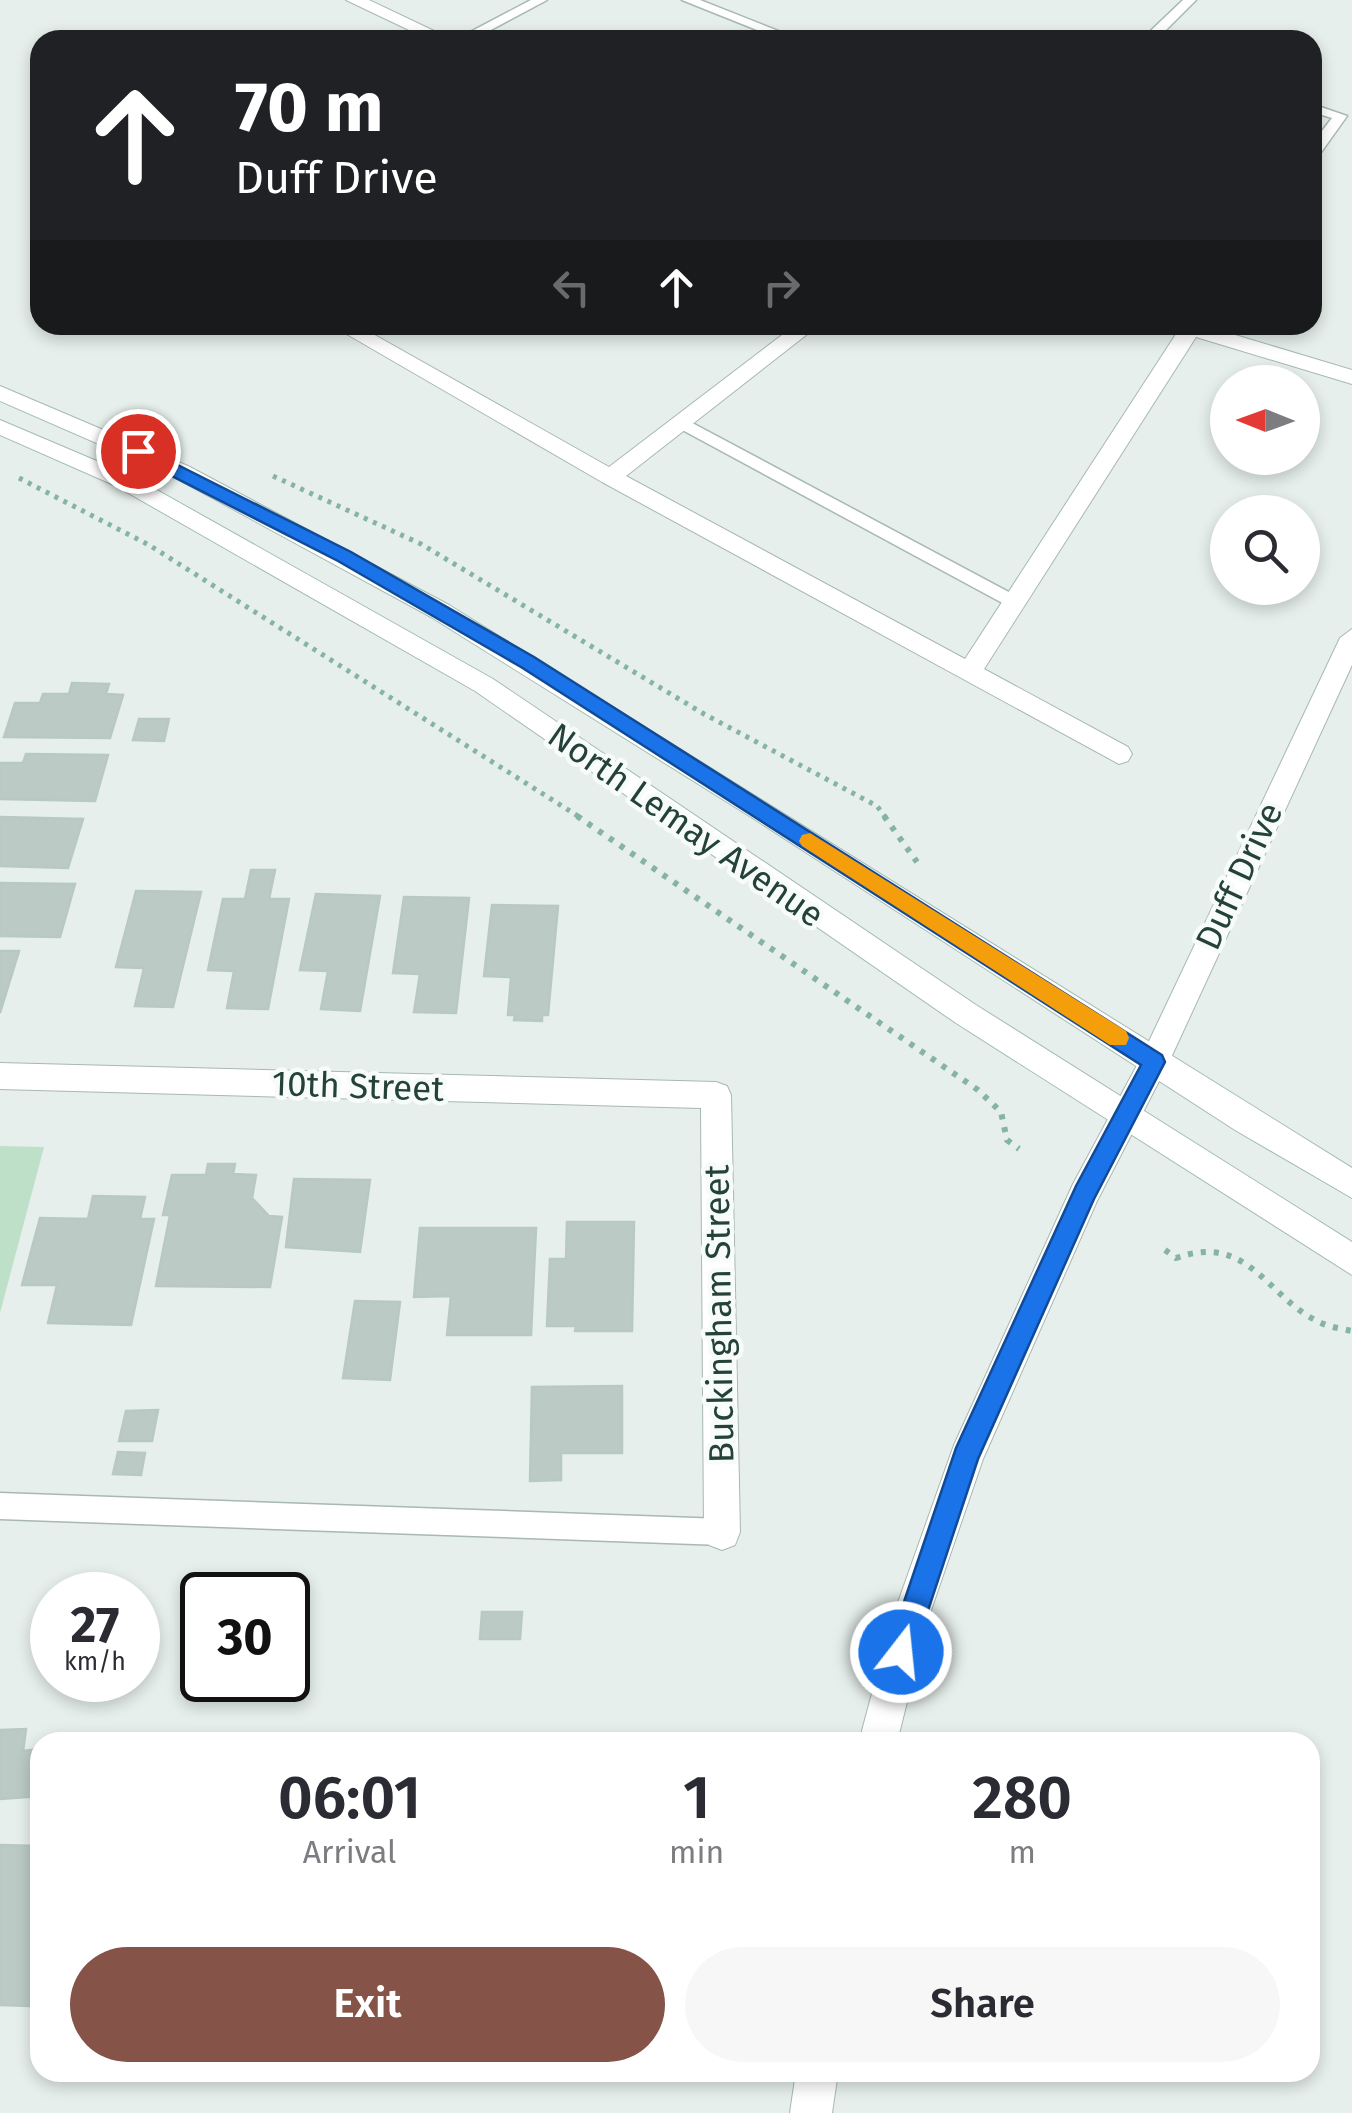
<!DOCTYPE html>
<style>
:root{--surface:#fff;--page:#f7f7f7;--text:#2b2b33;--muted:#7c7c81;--accent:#855347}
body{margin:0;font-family:"Fira Sans",sans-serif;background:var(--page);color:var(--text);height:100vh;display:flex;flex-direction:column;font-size:38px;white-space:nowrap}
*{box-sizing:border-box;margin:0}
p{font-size:32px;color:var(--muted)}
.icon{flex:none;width:55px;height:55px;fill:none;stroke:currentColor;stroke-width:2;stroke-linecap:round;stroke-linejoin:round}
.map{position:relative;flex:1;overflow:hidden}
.sheet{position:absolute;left:30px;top:1732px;width:1290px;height:350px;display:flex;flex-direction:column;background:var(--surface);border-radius:30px;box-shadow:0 5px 15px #0003}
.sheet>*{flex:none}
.guide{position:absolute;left:30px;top:30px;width:1292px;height:305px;border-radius:30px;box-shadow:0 5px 15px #0003;background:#202124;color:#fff;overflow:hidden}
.needle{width:65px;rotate:271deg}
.fabs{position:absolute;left:1210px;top:365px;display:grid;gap:20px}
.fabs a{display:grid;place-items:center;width:110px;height:110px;border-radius:50%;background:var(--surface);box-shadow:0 5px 15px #0003;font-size:50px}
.speed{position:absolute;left:30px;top:1572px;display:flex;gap:20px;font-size:50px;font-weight:700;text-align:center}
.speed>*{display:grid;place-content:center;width:130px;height:130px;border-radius:50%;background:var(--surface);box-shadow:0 5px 15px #0003;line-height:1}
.speed small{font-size:25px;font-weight:400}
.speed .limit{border:5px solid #111;border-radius:15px;background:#fff;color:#111}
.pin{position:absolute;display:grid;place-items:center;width:85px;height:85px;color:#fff;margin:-42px;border:5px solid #fff;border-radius:50%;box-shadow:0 2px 10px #0007}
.me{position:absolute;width:110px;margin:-55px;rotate:16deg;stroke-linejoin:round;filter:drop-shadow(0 0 8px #0008)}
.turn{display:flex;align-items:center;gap:35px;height:210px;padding:0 40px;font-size:45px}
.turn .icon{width:130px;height:130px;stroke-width:2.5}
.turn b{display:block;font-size:70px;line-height:85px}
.lanes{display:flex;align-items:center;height:95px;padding:0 40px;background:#0003;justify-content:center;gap:50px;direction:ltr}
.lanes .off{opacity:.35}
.eta{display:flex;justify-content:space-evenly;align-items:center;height:170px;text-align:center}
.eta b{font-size:60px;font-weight:600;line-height:70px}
.cta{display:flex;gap:20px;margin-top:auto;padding:20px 40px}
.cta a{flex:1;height:115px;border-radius:60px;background:var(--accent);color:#fff;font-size:40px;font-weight:600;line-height:115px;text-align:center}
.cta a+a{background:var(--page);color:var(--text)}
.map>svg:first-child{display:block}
.green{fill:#bfe0c8}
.building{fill:#bbcac4;stroke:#b8c9c2;stroke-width:2.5}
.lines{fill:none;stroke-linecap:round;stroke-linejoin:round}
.lane-casing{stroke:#a8b8b2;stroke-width:3}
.street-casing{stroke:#a8b8b2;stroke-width:2}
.secondary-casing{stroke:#a4bbb3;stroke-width:2}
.path-far1{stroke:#86b3a5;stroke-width:5;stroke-dasharray:4 6;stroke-linecap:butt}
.path{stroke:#86b3a5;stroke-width:6;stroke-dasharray:5 8;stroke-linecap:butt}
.lane{fill:#fff;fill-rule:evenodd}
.street{fill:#fff;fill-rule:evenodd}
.secondary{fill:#fff;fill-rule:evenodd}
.route{fill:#1a73e8;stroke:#114b97;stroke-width:2.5}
.slow{fill:#f59e0b}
.labels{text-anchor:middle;stroke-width:9;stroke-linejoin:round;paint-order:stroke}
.street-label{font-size:35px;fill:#24423a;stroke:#f7fbf9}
</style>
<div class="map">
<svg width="1352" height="2113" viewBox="0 0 1352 2113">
<rect width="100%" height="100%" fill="#e6efeb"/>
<path class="green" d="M0,1146L44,1147L0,1313Z"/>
<g class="building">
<path d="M72,683L109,684L106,694L123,695L110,738L4,737L15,703H40L43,694H69Z"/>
<path d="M139,719H169L164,741L133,740Z"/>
<path d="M26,754L108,755L95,801L0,799V763H23Z"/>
<path d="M0,817L83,819L68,868L0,866Z"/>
<path d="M251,870H275L269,899H289L268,1009L227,1008L234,971L208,970L223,899H245Z"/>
<path d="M0,883L75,884L60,937L0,936Z"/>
<path d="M136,891L201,892L173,1007L135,1006L144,968L116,967Z"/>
<path d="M316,894L380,896L360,1011L321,1009L328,971L300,970Z"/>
<path d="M404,897L469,898L456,1013L414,1012L420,974L393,973Z"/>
<path d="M492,905L558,906L548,1015H542V1021L514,1020L515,1015H508L511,977L484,976Z"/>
<path d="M0,951H19L0,1013Z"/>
<path d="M208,1164H235L233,1174L256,1175L252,1198L269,1216L282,1217L270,1287L156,1286L170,1215H163L172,1175H206Z"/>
<path d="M294,1179L370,1180L360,1252L286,1247Z"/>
<path d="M93,1196L145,1197L140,1219H154L131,1325L48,1323L57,1285H22L40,1218L88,1219Z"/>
<path d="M567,1222H634L632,1331H575L576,1326H547L550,1259H566Z"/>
<path d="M420,1228H536L531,1335H447L451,1296L414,1297Z"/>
<path d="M355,1301L400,1302L390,1380L343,1378Z"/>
<path d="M622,1386V1453H561V1480L530,1481L532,1387Z"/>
<path d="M158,1410L152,1441H119L126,1411Z"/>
<path d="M118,1452L145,1453L141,1475L113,1474Z"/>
<path d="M239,1582L283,1584L281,1595H237Z"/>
<path d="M482,1612H522L520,1639H480Z"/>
<path d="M26,1729L23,1751L40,1749V1796L0,1799V1730Z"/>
<path d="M0,1845L40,1846V1984H35L30,2006L0,2005Z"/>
</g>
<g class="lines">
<defs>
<g id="lane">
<path d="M531,0H547L472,40H455Z"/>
<path d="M682,0H700L801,40H782Z"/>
<path d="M1183,0H1196L1156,40H1141Z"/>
<path d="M1312,104L1347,116L1317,158L1312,159V144L1332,118L1312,112Z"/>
<path d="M681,417L1020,598L1023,602L1014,608L1008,606L675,426L673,422Z"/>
<path d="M0,1493L722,1519L731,1523L735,1532L731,1541L722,1545L0,1519Z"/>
</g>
<g id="street">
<path d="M346,0H369L453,40H430Z"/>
<path d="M331,325H357L609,467L795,325H819L626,476L965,659L1178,331L1169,325H1202L1352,370V384L1196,337L984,669L1128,747L1132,754L1128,761L1119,764L602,482Z"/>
<path d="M1352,629V665L1169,1062L1097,1201L983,1459L927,1622L897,1742H859L891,1622L954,1445L1073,1184L1142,1056L1340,638Z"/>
<path d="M0,1063L716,1082L727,1086L731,1095L740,1532L735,1545L722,1550L709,1545L704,1532L701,1108L0,1089Z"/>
<path d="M796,2072H838L832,2113H790Z"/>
</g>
<g id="secondary">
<path d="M0,386L188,466L449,605L1352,1168V1198L1235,1130L751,817L431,617L172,476L0,401Z"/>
<path d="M0,420L132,476L493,679L976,1005L1352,1242V1275L956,1023L475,691L116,486L0,435Z"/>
</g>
</defs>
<use href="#lane" class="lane-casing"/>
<use href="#street" class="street-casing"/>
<use href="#secondary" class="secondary-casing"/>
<g class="path-far1">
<path d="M273,476L421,544L704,714L877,806L886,818"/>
<path d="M19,478L149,545L581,818"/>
</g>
<g class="path">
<path d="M577,816L978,1090L1001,1112L1007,1140L1019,1149"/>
<path d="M884,816L917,862"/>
<path d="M1165,1250L1176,1258C1250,1232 1266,1298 1321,1323C1330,1327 1342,1329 1352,1331"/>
</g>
<use href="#lane" class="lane"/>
<use href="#street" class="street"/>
<use href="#secondary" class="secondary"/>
</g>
<path class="route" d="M138,445L351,552L534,657L1162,1055L1165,1062L1094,1199L978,1459L911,1662L901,1666L891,1662L887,1652L956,1448L1076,1186L1141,1065L521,667L338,561L131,455L129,451Z"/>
<path class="slow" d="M810,833L1126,1031L1129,1038L1126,1045H1110L802,846L799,841L802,835Z"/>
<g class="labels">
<g class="street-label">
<text transform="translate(686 825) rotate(35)" y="12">North Lemay Avenue</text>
<text transform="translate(1239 876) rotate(-65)" y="12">Duff Drive</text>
<text transform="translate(358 1086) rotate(2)" y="12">10th Street</text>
<text transform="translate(719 1314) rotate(-91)" y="12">Buckingham Street</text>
</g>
</g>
</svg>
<div class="fabs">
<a><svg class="needle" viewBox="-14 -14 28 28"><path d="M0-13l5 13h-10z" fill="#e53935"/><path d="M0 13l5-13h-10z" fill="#7c7c81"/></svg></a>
<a><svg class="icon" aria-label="search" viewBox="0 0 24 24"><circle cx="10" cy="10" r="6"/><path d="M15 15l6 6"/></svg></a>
</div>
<div class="speed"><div>27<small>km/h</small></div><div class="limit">30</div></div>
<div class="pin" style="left:138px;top:451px;background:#d93025"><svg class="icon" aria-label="arrive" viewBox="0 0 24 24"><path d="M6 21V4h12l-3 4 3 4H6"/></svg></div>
<svg class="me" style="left:901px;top:1652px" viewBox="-20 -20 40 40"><circle r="17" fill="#1a73e8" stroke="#fff" stroke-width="3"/><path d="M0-11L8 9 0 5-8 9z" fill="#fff"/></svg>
<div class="guide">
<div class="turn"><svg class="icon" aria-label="ahead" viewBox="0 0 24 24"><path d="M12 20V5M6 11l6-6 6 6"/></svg><div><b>70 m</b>Duff Drive</div></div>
<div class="lanes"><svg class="icon off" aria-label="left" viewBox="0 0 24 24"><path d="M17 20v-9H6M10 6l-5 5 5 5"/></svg><svg class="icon" aria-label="ahead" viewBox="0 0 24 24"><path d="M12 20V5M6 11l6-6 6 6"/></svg><svg class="icon off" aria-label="right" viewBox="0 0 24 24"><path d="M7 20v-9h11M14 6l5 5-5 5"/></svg></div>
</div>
<section class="sheet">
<div class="eta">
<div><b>06:01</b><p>Arrival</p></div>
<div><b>1</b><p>min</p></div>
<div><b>280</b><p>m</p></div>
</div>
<div class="cta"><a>Exit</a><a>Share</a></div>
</section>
</div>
